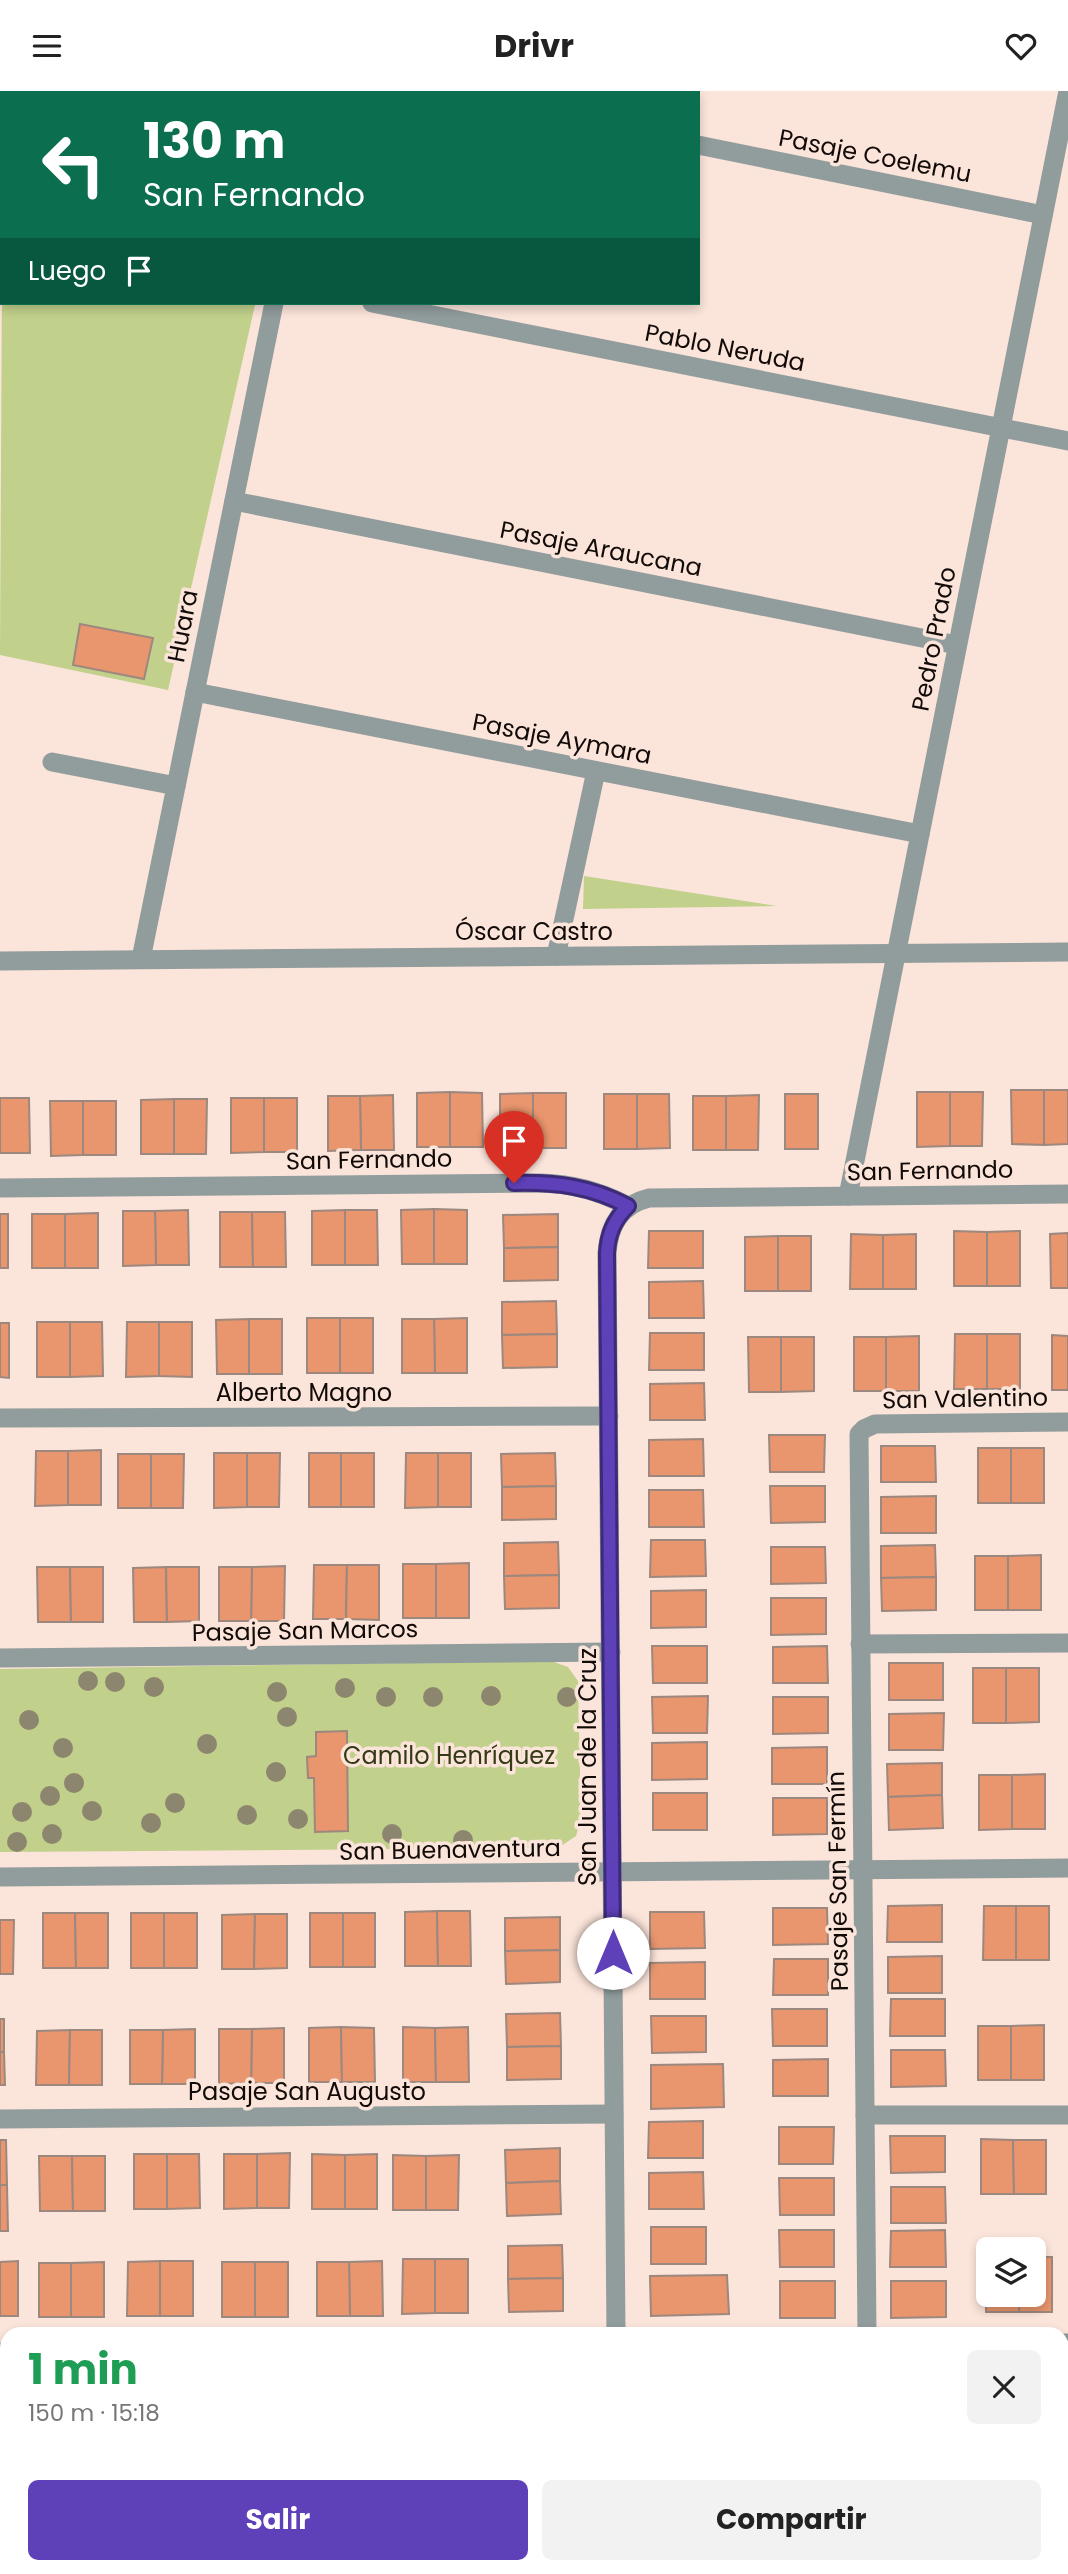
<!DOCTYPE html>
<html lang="es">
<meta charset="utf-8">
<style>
:root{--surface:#fff;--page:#f2f2f2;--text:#222;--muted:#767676;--accent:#5e40b8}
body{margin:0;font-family:Poppins,sans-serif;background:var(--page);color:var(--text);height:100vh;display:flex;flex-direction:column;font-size:26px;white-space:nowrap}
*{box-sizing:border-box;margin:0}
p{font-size:23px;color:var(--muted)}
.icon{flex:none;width:38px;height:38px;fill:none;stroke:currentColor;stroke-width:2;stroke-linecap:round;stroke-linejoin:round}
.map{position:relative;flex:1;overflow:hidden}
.sheet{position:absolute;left:0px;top:2236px;width:1069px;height:247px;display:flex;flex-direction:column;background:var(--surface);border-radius:21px 21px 0 0;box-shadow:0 4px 10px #0003}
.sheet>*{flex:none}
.guide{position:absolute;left:0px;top:0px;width:700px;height:214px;box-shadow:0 4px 10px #0003;background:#0b6e4f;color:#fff;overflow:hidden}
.tools{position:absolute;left:976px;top:2146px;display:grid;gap:14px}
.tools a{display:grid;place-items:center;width:70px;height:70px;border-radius:10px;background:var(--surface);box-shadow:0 4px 10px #0003;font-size:35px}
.pin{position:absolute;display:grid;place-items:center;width:60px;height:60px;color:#fff;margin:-72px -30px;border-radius:50% 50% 50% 0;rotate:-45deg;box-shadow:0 0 7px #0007}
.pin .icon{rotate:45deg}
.me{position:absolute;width:77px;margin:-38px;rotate:0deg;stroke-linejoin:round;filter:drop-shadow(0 0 5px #0008)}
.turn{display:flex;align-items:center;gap:24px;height:147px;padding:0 28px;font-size:32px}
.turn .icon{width:91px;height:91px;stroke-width:2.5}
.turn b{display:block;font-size:49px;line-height:60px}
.then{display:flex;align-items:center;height:66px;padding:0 28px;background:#0003;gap:14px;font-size:26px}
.round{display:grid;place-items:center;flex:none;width:74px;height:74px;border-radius:10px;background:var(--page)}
.head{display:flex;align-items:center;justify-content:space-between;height:119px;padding:0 28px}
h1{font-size:42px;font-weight:700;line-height:52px;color:#1e9e55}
.action{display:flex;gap:14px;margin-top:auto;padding:14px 28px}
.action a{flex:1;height:80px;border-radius:10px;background:var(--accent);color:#fff;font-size:28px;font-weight:700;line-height:80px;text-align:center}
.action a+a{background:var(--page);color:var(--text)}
header{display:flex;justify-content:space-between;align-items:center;height:91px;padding:0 28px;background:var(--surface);font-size:32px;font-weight:700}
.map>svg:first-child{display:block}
.green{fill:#c1d08b}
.building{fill:#e9956d;stroke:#9d887f;stroke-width:2}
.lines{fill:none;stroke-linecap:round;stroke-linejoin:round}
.minor{stroke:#919c9c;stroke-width:19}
.tree{fill:#8d866e}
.route-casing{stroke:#3d2a78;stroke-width:18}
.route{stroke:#5e40b8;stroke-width:12}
.labels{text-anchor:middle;stroke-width:7;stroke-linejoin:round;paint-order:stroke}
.street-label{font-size:24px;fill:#110a07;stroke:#fbe4da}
.park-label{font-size:24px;fill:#333a15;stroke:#fbe4da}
</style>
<header><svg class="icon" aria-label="menu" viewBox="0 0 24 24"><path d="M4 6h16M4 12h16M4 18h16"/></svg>Drivr<svg class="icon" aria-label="heart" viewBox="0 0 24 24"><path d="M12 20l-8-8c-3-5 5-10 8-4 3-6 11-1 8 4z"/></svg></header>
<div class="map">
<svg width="1068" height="2483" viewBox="0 0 1068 2483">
<rect width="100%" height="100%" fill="#fbe4da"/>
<g class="green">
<path d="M2,189V212H244L255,214L168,599L0,564Z"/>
<path d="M584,785L777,815L583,818Z"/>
<path d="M551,1570L568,1576L578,1590L581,1728L576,1745L558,1757L0,1761V1578Z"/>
</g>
<g class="building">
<path d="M80,533L153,547L144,588L73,574Z"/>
<path d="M1011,999H1044V1054L1012,1053Z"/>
<path d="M1044,999H1068V1053L1044,1054Z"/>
<path d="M450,1001V1056H417V1002Z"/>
<path d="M450,1001L482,1002L483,1056H450Z"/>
<path d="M917,1001H950V1055L917,1056Z"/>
<path d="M950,1001H983L982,1055H950Z"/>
<path d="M533,1002V1057H500V1003Z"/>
<rect x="533" y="1002" width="33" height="55"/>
<rect x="604" y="1003" width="33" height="55"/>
<path d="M637,1003H669L670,1057L637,1058Z"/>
<rect x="785" y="1003" width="33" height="55"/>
<path d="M393,1004L394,1059H361L360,1005Z"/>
<path d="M759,1004L758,1059H726V1005Z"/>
<path d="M328,1005H360L361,1059L328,1060Z"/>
<rect x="693" y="1005" width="33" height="54"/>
<path d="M0,1007H29L30,1062H0Z"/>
<path d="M231,1007H264V1061L231,1062Z"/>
<rect x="264" y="1007" width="33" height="54"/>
<path d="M174,1008V1063H141V1009Z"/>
<path d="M174,1008H207L206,1063H174Z"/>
<path d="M50,1010H83V1064L51,1065Z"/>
<rect x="83" y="1010" width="33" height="54"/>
<path d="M434,1118V1173H402L401,1119Z"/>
<path d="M434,1118L467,1119V1173H434Z"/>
<path d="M188,1119L189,1174H156L155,1120Z"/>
<path d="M345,1119V1174H312V1120Z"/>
<path d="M345,1119H377L378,1174H345Z"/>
<path d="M123,1120H155L156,1174L123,1175Z"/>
<path d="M220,1121H252L253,1176H220Z"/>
<path d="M252,1121H285L286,1176H253Z"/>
<path d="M98,1122V1177H65V1123Z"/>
<rect x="0" y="1123" width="8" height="54"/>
<rect x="32" y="1123" width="33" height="54"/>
<path d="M558,1123V1156L504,1157L503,1124Z"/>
<path d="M649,1140H703V1177H648Z"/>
<path d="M954,1140L987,1141V1195H954Z"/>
<path d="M1020,1140V1195H987V1141Z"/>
<path d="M1068,1142V1197H1051L1050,1143Z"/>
<path d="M851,1143L883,1144V1198H850Z"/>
<path d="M916,1143V1198H883V1144Z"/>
<path d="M778,1145V1200H745V1146Z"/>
<rect x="778" y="1145" width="33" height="55"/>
<path d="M558,1156V1189L504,1190V1157Z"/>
<path d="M703,1190L704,1227H649V1191Z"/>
<path d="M556,1210L557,1243L502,1244V1211Z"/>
<rect x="307" y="1227" width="33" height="55"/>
<rect x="340" y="1227" width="33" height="55"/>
<path d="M467,1227V1282H435L434,1228Z"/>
<path d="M249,1228V1283H217L216,1229Z"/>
<rect x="249" y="1228" width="33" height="55"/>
<path d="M402,1228H434L435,1282H402Z"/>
<rect x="37" y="1231" width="33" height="55"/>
<path d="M70,1231H102L103,1285L70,1286Z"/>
<path d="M127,1231H159V1285L126,1286Z"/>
<path d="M159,1231H192V1286L159,1285Z"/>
<path d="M0,1232H9V1287L0,1286Z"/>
<path d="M650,1242H704V1279H649Z"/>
<path d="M557,1243V1276L503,1277L502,1244Z"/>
<path d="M955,1243H987V1298H954Z"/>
<rect x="987" y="1243" width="33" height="55"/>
<path d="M1052,1244L1068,1245V1299H1052Z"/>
<path d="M919,1245V1300H886V1246Z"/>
<path d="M748,1246H781V1301H749Z"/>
<path d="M781,1246H814V1300L781,1301Z"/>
<rect x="854" y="1246" width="32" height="54"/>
<path d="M704,1292L705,1329H650V1293Z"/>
<path d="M769,1344H825L824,1381H770Z"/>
<path d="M703,1348L704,1385H649V1349Z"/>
<path d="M881,1355H935L936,1391H881Z"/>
<rect x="978" y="1357" width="33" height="55"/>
<rect x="1011" y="1357" width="33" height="55"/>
<path d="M101,1359V1414H68V1360Z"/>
<path d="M36,1360H68V1414L35,1415Z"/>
<path d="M214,1362H247V1416L214,1417Z"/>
<path d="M247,1362H280L279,1416H247Z"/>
<rect x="309" y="1362" width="32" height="54"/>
<rect x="341" y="1362" width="33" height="54"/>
<path d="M406,1362H438V1416L405,1417Z"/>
<rect x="438" y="1362" width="33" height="54"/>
<path d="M555,1362L556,1395L502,1396L501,1363Z"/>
<rect x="118" y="1363" width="33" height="54"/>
<path d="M151,1363H184L183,1417H151Z"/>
<path d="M556,1395V1428L502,1429V1396Z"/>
<path d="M770,1395H825V1431L771,1432Z"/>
<path d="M649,1399H703L704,1436H649Z"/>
<path d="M936,1405V1442H881V1406Z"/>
<path d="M651,1449H705L706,1485L650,1486Z"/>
<path d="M558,1451L559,1484L504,1485V1452Z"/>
<path d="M935,1454L936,1486L881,1487V1455Z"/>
<path d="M771,1456H825L826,1492L771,1493Z"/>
<path d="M1041,1464V1519H1008V1465Z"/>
<rect x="975" y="1465" width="33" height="54"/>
<path d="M469,1472V1527H436V1473Z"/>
<rect x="403" y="1473" width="33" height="54"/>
<path d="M314,1474H347L346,1528H313Z"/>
<path d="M347,1474H379V1529L346,1528Z"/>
<path d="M285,1475L284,1530H251L252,1476Z"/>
<path d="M37,1476H70L71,1531H38Z"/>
<path d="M70,1476H103V1531H71Z"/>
<path d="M166,1476L167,1531H134L133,1477Z"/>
<path d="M166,1476H199V1530L167,1531Z"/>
<path d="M219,1476H252L251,1530H219Z"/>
<path d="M559,1484V1517L505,1518L504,1485Z"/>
<path d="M936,1486V1519L882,1520L881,1487Z"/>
<path d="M706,1499V1536L651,1537V1500Z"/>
<path d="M771,1507H826V1543L771,1544Z"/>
<path d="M652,1555H707V1592H653Z"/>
<path d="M827,1555L828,1592H773V1556Z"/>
<rect x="889" y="1572" width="54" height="37"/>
<rect x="973" y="1577" width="33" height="55"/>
<path d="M1006,1577H1039V1631L1006,1632Z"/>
<path d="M708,1605L707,1642H653L652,1606Z"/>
<path d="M773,1606H828V1642L773,1643Z"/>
<path d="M944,1622L943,1659H889V1623Z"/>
<path d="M347,1640L348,1740L315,1741L314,1687H308L307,1666L316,1665V1641Z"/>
<path d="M707,1651V1688L652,1689V1652Z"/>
<path d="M827,1656V1693H772V1657Z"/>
<path d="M942,1672V1704L888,1706L887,1673Z"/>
<path d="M1045,1683V1738H1012V1684Z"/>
<path d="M979,1684H1012V1738L979,1739Z"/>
<rect x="653" y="1702" width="54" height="37"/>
<path d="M942,1704L943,1737L889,1739L888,1706Z"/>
<path d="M773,1707H827V1743L773,1744Z"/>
<path d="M942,1814V1851H887L888,1815Z"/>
<path d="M984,1815H1016V1869H983Z"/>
<rect x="1016" y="1815" width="33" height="54"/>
<path d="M773,1817H827L828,1853L773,1854Z"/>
<path d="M437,1820L438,1875H405V1821Z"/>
<path d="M437,1820H470L471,1875H438Z"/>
<path d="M650,1821H704L705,1857L650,1858Z"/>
<path d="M43,1822H75L76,1877H43Z"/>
<path d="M75,1822H108V1877H76Z"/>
<rect x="131" y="1822" width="33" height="55"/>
<rect x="164" y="1822" width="33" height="55"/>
<rect x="310" y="1822" width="33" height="54"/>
<rect x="343" y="1822" width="32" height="54"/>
<path d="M255,1823L254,1878H222V1824Z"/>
<path d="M255,1823H287V1877L254,1878Z"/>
<path d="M560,1826V1859L505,1860V1827Z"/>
<path d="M0,1829H14L13,1883H0Z"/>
<path d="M560,1859V1891L506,1893L505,1860Z"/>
<path d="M942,1865V1902H888V1866Z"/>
<path d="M774,1868H828V1904H773Z"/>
<path d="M705,1871V1908H650V1872Z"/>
<path d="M891,1908H945V1945H890Z"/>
<path d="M772,1918H827V1955H773Z"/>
<path d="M560,1922L561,1955L507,1956L506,1923Z"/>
<path d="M651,1925H706V1961L652,1962Z"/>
<rect x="0" y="1928" width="4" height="33"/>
<path d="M1044,1934V1989H1011V1935Z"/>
<rect x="978" y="1935" width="33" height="54"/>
<path d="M341,1936L342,1991H309V1937Z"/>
<path d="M341,1936L374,1937L375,1991H342Z"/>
<path d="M403,1936L435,1937L436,1991H403Z"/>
<path d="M468,1936L469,1991H436L435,1937Z"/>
<path d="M284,1937V1992H251L252,1938Z"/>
<path d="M195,1938V1993H162L163,1939Z"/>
<path d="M219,1938H252L251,1992L219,1993Z"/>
<path d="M70,1939L69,1994H36L37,1940Z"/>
<path d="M70,1939H102V1994H69Z"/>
<path d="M130,1939H163L162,1993H130Z"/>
<path d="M561,1955V1988L507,1989V1956Z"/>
<path d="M891,1959H945L946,1995L891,1996Z"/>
<path d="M0,1961H4L5,1994H0Z"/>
<path d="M828,1968V2005H773V1969Z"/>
<path d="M723,1973L724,2016L651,2018V1974Z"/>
<path d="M703,2030V2067H648L649,2031Z"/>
<path d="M779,2036H834L833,2073H779Z"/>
<path d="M890,2045H945V2081L891,2082Z"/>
<path d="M981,2048L1013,2049L1014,2103H981Z"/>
<path d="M0,2049H6L7,2094H0Z"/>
<path d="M1013,2049H1046V2103H1014Z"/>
<path d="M560,2057V2090L506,2092L505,2059Z"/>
<path d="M290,2062L289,2117H257V2063Z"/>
<rect x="134" y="2063" width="33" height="55"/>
<path d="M167,2063H199L200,2117L167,2118Z"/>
<path d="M224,2063H257V2117L224,2118Z"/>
<path d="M312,2063L345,2064V2118H312Z"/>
<path d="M377,2063V2118H345V2064Z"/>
<path d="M393,2064L426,2065V2119H393Z"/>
<path d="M459,2064L458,2119H426V2065Z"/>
<path d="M39,2065H72L73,2120H40Z"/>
<path d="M72,2065H105V2120H73Z"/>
<path d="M703,2081L704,2118H649V2082Z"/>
<path d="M779,2087H834V2124H780Z"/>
<path d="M560,2090L561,2123L507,2125L506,2092Z"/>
<path d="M0,2094H7L8,2140H0Z"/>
<path d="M891,2096H945L946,2132H891Z"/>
<rect x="651" y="2136" width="55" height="37"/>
<path d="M779,2139H834V2176H780Z"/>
<path d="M945,2139L946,2176H890L891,2140Z"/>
<path d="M562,2154L563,2187L508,2188V2155Z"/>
<path d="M1034,2166H1052V2221H1019V2203H1034Z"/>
<path d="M986,2167H989V2203H1019V2221H986Z"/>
<path d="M403,2168H435V2222L402,2223Z"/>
<rect x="435" y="2168" width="33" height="54"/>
<path d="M18,2170V2225H0V2171Z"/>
<path d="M160,2170V2225H127L128,2171Z"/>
<rect x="160" y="2170" width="33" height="55"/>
<path d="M382,2170L383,2225H350L349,2171Z"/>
<path d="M104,2171V2226H71V2172Z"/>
<rect x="222" y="2171" width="33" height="55"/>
<rect x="255" y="2171" width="33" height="55"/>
<path d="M317,2171H349L350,2225H317Z"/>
<rect x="39" y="2172" width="32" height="54"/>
<path d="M727,2184L729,2223L651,2225L650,2185Z"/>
<path d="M563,2187V2220L509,2221L508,2188Z"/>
<rect x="780" y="2190" width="55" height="37"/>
<path d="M891,2190H946V2226L891,2227Z"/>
<rect x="1062" y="2281" width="6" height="54"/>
<rect x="0" y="2298" width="7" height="55"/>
<rect x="63" y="2476" width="49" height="7"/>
</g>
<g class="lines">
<g class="minor">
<path d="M427,0L435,2"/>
<path d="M235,2V0"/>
<path d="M0,21L2,12"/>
<path d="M698,54L1043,124"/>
<path d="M0,138H2"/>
<path d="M372,212L1068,350"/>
<path d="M234,410L957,554"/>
<path d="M195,601L920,743"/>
<path d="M52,671L176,695"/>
<path d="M556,865L596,680"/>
<path d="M141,868L274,212"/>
<path d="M0,870L1068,861"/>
<path d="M0,1097L541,1092C573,1093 599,1100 628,1115"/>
<path d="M848,1105L1068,0"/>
<path d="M0,1327L609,1325"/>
<path d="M860,1553L1068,1552"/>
<path d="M0,1567L611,1561"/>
<path d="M0,1786L1068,1777"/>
<path d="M865,2024H1068"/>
<path d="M0,2028L614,2023"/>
<path d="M616,2244L607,1162C609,1135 620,1114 649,1107L1068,1103"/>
<path d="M867,2244L859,1343L864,1338L875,1333L1068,1331"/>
<path d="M1062,2252H1068"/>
<path d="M0,2261H7"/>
<path d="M617,2476V2483"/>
</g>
</g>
<g class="tree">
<circle cx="88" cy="1590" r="10"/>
<circle cx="115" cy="1591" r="10"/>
<circle cx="154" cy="1596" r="10"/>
<circle cx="345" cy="1597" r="10"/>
<circle cx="277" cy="1601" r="10"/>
<circle cx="491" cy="1605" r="10"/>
<circle cx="386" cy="1606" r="10"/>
<circle cx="433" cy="1606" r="10"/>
<circle cx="567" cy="1606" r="10"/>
<circle cx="287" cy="1626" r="10"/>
<circle cx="29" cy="1629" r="10"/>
<circle cx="207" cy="1653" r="10"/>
<circle cx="63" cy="1657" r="10"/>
<circle cx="276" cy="1681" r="10"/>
<circle cx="74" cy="1692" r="10"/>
<circle cx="50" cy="1705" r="10"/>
<circle cx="175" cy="1712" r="10"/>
<circle cx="92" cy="1720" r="10"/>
<circle cx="22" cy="1721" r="10"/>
<circle cx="247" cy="1724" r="10"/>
<circle cx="298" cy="1728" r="10"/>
<circle cx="151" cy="1732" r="10"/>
<circle cx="52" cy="1743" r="10"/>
<circle cx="392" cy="1743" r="10"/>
<circle cx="463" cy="1749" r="10"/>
<circle cx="17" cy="1751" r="10"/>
</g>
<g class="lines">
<defs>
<path id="route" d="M514,1092C555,1091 590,1095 628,1115C614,1129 608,1143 607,1162L613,1862"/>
</defs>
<use href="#route" class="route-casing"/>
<use href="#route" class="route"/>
</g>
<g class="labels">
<g class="street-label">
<text transform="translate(875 65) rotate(11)" y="8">Pasaje Coelemu</text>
<text transform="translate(725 257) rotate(11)" y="8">Pablo Neruda</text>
<text transform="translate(601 458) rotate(11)" y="8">Pasaje Araucana</text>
<text transform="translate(183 535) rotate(-79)" y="8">Huara</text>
<text transform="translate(934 548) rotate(-79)" y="8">Pedro Prado</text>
<text transform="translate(562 648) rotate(11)" y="8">Pasaje Aymara</text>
<text x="534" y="849">Óscar Castro</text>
<text transform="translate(369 1069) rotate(-1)" y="8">San Fernando</text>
<text transform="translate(930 1080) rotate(-1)" y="8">San Fernando</text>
<text x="304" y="1310">Alberto Magno</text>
<text transform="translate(965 1308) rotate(-1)" y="8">San Valentino</text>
<text transform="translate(305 1540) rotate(-1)" y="8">Pasaje San Marcos</text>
<text transform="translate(588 1676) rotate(-90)" y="8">San Juan de la Cruz</text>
<text transform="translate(450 1759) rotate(-1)" y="8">San Buenaventura</text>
<text transform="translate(838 1790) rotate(-91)" y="8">Pasaje San Fermín</text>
<text x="307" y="2009">Pasaje San Augusto</text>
</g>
<g class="park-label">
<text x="449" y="1673">Camilo Henríquez</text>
</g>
</g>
</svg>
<div class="tools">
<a><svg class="icon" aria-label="layers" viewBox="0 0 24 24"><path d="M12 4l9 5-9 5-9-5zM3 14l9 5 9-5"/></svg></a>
</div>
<div class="pin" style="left:514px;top:1092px;background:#d93025"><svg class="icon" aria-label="arrive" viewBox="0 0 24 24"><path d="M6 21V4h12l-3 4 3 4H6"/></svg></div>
<svg class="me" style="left:613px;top:1862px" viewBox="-20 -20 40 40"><circle r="19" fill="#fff"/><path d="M0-13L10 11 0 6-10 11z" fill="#5e40b8"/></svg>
<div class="guide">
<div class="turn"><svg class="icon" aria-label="left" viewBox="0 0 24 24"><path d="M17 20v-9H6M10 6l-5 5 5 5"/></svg><div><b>130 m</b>San Fernando</div></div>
<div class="then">Luego<svg class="icon" aria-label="arrive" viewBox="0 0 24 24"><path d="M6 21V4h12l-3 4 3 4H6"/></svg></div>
</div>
<section class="sheet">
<div class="head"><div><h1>1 min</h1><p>150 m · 15:18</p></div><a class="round"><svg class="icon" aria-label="close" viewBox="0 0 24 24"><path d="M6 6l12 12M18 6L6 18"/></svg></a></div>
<div class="action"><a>Salir</a><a>Compartir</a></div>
</section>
</div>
